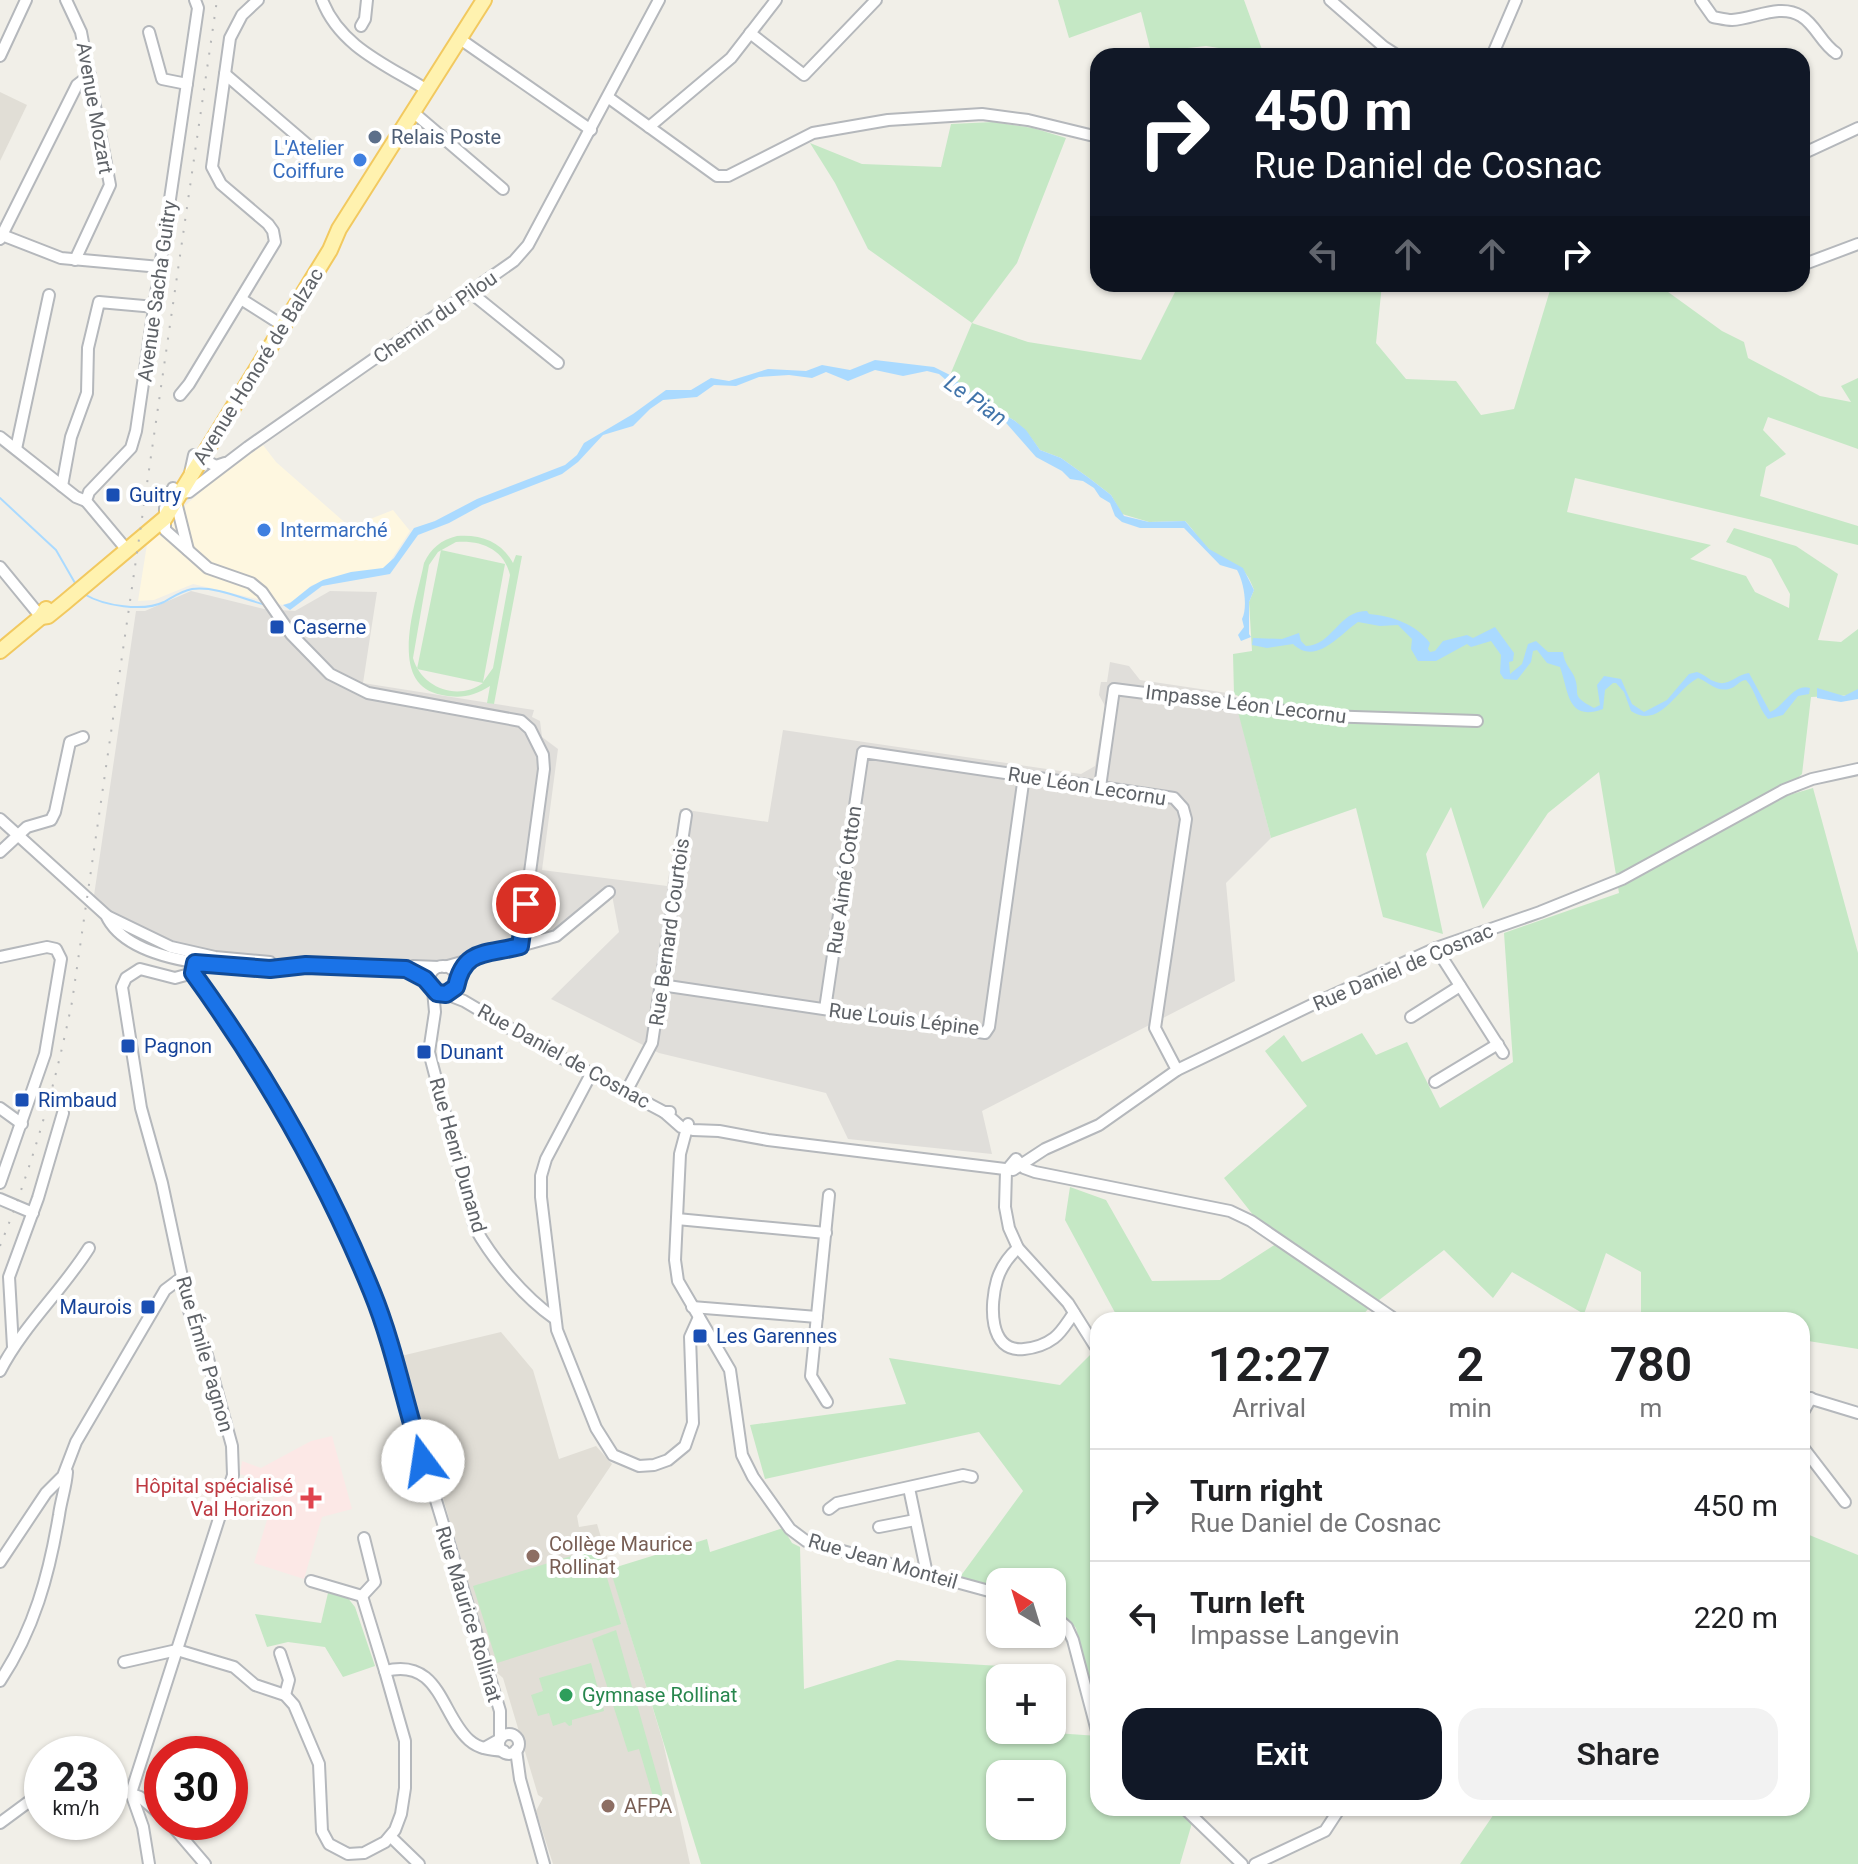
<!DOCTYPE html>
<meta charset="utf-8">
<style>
:root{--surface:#fff;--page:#f2f2f2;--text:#202124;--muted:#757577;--line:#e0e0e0;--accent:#111827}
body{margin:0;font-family:Roboto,sans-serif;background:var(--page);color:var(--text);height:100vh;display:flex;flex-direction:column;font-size:30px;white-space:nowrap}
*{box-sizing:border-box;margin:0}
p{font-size:26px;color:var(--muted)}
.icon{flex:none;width:44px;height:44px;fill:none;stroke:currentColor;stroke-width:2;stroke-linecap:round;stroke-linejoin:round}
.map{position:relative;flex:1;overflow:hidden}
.panel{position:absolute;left:1090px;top:1312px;width:720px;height:504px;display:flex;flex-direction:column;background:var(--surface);border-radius:24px;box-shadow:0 2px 6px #0004}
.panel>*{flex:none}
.guide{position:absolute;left:1090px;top:48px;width:720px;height:244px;border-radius:24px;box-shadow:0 2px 6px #0004;background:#111827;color:#fff;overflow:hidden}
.needle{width:52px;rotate:322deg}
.fabs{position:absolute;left:986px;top:1568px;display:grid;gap:16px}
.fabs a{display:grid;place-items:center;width:80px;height:80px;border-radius:16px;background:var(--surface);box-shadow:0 2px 6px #0004;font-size:40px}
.speed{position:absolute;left:24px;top:1736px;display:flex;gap:16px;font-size:40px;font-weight:700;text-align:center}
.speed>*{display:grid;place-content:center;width:104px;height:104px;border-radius:50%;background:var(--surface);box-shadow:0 2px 6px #0004;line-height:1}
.speed small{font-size:20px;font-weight:400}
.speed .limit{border:12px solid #d22;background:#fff;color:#111}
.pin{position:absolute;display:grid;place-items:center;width:68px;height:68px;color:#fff;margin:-34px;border:4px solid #fff;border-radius:50%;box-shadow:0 2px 8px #0007}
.me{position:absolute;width:88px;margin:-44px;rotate:346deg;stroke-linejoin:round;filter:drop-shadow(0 0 6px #0008)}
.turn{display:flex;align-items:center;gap:28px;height:168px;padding:0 32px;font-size:36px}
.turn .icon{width:104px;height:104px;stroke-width:2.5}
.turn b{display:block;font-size:56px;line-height:68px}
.lanes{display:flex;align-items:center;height:76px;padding:0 32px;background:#0003;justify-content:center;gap:40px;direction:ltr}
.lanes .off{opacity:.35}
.eta{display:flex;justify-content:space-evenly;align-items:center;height:136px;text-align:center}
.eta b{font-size:48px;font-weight:600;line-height:56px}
.button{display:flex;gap:16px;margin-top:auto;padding:16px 32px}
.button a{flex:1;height:92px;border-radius:24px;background:var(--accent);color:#fff;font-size:32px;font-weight:600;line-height:92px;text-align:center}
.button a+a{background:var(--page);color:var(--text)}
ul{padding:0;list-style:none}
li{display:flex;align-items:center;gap:24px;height:112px;padding:0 32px;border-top:2px solid var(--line)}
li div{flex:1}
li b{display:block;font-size:30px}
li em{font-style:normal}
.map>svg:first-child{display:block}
.commercial{fill:#fef7e0}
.industrial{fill:#e0deda}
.education{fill:#e1ded6}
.medical{fill:#fce8e6}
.green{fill:#c5e8c5;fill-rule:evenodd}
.water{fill:#aadaff}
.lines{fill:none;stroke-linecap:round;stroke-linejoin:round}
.stream{stroke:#aadaff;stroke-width:2}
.minor-casing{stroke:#b5b8bc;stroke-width:14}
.major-casing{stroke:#f2c960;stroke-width:18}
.minor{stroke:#fff;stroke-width:10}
.major{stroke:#fff2af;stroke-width:14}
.rail{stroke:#b6b7b8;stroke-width:2;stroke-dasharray:2 10;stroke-linecap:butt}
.route-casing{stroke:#114b97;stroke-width:20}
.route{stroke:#1a73e8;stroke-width:14}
.service-dot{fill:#5c6f8a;stroke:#fff;stroke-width:3}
.shop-dot{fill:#3f7fe0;stroke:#fff;stroke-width:3}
.transit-dot{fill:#1a4fb4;stroke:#fff;stroke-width:3}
.health-dot{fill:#e0444e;stroke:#fff;stroke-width:3}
.education-dot{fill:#8d6e63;stroke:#fff;stroke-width:3}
.leisure-dot{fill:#2e9e5b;stroke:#fff;stroke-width:3}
.labels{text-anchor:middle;stroke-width:8;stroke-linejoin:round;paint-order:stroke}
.street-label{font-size:20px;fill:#5f6368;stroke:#fff}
.service-label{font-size:20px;fill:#4e5e75;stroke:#fff;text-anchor:start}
.shop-label{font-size:20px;fill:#366cbe;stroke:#fff;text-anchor:end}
.transit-label{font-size:20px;fill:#164399;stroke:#fff;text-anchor:start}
.health-label{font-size:20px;fill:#be3a42;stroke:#fff;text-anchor:end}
.education-label{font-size:20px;fill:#785e54;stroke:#fff;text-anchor:start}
.leisure-label{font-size:20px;fill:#27864d;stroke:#fff;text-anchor:start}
.water-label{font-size:22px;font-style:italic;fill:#4174aa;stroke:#fff}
</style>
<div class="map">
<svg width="1858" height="1864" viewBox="0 0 1858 1864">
<rect width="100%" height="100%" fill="#f1efe8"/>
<path class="commercial" d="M263,445L276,462L350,527L393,510L410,531L389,563L382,569L312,585L293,601L283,605L193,584L154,600L138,601L148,538L212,482Z"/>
<path class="industrial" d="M191,591L264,609L295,611L330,591L377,592L363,683L534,710L532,717L540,721L542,737L558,749L542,870L667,886L680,809L768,822L783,730L1081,774L1095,766L1105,706L1099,695L1100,687L1101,682H1107L1110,662L1129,666L1140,680L1234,694L1271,838L1226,883L1235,981L982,1111L992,1154L848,1139L826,1093L659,1053L551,999L619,932L612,895L560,938L444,965L204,968L113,929L92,909L136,611H145Z"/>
<g class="education">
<path d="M0,92L27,105L0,161Z"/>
<path d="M501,1332L533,1370L559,1459L596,1446L612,1464L577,1516L579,1527L597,1524L663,1742L690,1864H553L536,1811L543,1798L538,1795L503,1678L494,1670L401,1356Z"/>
</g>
<path class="medical" d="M332,1436L352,1509L322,1517L304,1579L254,1563L277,1487L240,1474L242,1461L261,1468L311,1441Z"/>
<g class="green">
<path d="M1058,0H1244L1264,55L1206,46L1151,52L1141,12L1069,38Z"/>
<path d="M993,122L1033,128L1066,138L1017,263L972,323L1028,342L1141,360L1179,284H1382L1376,343L1406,379L1456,381L1481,415L1514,409L1551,287L1562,284H1657L1722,331L1744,342L1748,358L1820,396L1851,402L1841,386L1858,378V449L1768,417L1763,430L1786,454L1766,467L1760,496L1858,526V545L1575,478L1567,512L1711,545L1690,559L1746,576L1755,592L1789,608L1790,594L1771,559L1726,542L1734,528L1796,546L1838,574L1818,640L1841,642L1858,629V695L1811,697L1802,774L1775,799L1813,788L1858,953V1349L1802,1340V1320H1641V1272L1606,1253L1584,1314L1512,1272L1493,1298L1444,1250L1370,1307L1358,1320H1119L1065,1220L1070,1187L1106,1200L1152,1281L1220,1280L1276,1244L1224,1178L1307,1106L1265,1051L1284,1035L1302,1062L1362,1033L1376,1055L1407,1042L1440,1108L1513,1062L1504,933L1619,893L1599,772L1548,813L1483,909L1451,807L1426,854L1443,934L1383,917L1356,808L1271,838L1238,712L1284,718L1234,694L1233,654L1252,651L1249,602L1254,590C1244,561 1232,567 1211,551C1201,543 1194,530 1185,521L1149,522L1122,514L1111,495L1089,478L1061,458L1040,450L1026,431L1015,421L974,396L950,375L972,323L868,249L835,183L810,143L862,164L941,167L951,124Z"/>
<path d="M457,536C481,534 502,542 513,563L516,555L522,556L494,704L487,703L490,686C474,696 461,699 442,695C385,685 417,601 424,563C431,548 441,540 457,536ZM456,542C481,540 504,549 510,575L493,668L483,682L505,564L441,550L417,669L483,683C457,702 421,687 413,658L429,565L438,552Z"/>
<path d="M1098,1347V1720L1076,1628L1052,1603V1582H1000V1587L960,1577L1023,1491L979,1432L765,1479L750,1425L906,1404L889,1358L1060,1385Z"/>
<path d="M783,1528L792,1543L800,1547L804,1689L897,1660L1001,1666L997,1729L1098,1736V1808H1175L1192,1823L1180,1864H701L610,1569L707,1539L710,1552ZM1000,1774H1052V1826H1000Z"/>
<path d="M1802,1532L1858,1555V1864H1460L1498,1808H1802Z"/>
<path d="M598,1548L621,1624L497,1663L473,1586Z"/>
<path d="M328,1593L347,1597L355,1607L375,1666L343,1677L325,1647L288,1642L267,1647L255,1614L321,1623Z"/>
<path d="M616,1630L668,1814L659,1817L639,1749L628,1752L592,1639Z"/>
<path d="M591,1663L604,1711L572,1720V1725L569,1726L565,1722L553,1726L549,1713L538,1716L531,1695L543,1691L539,1678Z"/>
</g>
<g class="water">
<path d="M875,360L934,367L950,375L974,396L1015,421L1026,430L1040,450L1061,458L1089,478L1111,495L1124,516L1149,522L1185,521L1209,549L1243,568L1254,590L1249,602V634L1251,637L1241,641L1238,635L1244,627L1242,619C1248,607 1244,582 1237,570L1220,565L1184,528H1140L1122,522L1115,516L1110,503L1100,497L1094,488L1083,481L1070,479L1062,471L1036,457L1000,416L966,397L939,374L927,371L903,376L875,370L848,381L826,372L812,378L789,375L759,377L736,386L714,385L697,397L663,400L650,409L633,426L603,435L578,462L562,474L482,505L449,523L418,535L390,574L322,586L290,610L283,605L290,603L310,587L323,580L351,572L383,568L394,558L414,528L435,521L477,499L565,465L577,455L584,443L633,414L666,390H691L711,378L729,381L768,369L806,371L822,365L850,370Z"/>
<path d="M1367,611L1369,614C1392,616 1416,624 1430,643L1428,649L1430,652L1435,651L1443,641L1467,635L1473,638L1495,627L1514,653L1513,661L1509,662L1510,674L1522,664L1528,644L1536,641L1548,652H1563C1564,663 1570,668 1574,676C1582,695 1568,694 1594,708L1600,705L1597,685L1604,676L1621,679L1632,704L1644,712L1667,700L1689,674L1697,672C1704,674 1709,680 1716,682C1728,687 1737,674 1749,673L1770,712C1785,706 1793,683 1810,688L1809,694L1798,696L1783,715L1768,719C1757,706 1756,691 1746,680C1738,681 1737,687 1729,689C1715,692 1709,682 1698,678C1676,689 1660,730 1631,711L1624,692L1616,683H1613L1605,690L1603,709C1567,722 1569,692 1560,667L1547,663L1537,650L1533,651L1531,662L1517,680L1504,679L1500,673L1501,655L1491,641L1471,647L1467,644L1436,661H1418L1411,649L1412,639L1398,625L1380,626L1358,622C1339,635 1316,666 1293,644L1267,648L1252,645L1253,638L1282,639L1299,633L1301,641L1306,646C1333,645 1339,610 1367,611Z"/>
<path d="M1817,688L1844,696L1858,689V699L1841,702L1817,698Z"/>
</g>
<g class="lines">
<g class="stream">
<path d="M0,498L56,550L75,583"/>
<path d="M84,594C104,606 143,612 164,602C173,597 181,591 192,589C216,586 243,599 266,605"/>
</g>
<defs>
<g id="minor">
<path d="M66,0L81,32L110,185L75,260"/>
<path d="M322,0C340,47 387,65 427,90"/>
<path d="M1330,0L1384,47L1398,56"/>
<path d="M1701,0L1713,17C1719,18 1726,20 1732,20C1754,19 1780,3 1801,16C1816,25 1821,43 1836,53"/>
<path d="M361,26L365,19L367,0"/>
<path d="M149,32L162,79L187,84"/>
<path d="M750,33L804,75L876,0"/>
<path d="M460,39L591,130"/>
<path d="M0,56L26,0"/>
<path d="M1492,56L1516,0"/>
<path d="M225,74L309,146"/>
<path d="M609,98L717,176H728L813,133L888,120L982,114L1028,120L1098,137"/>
<path d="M413,112L503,189"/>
<path d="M649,127L731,58L776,0"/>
<path d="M1802,154L1858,128"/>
<path d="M2,235L61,258L160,267"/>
<path d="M0,239L77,85L90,75"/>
<path d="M1802,265L1858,244"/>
<path d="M470,292L558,363"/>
<path d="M241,299L282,325"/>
<path d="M180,395L189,384L275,242L273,231L268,224L221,184L212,167L230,38L242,15L258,0"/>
<path d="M0,437L76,497L86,501"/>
<path d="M16,449L49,295"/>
<path d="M190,473L194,455L216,466L225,463"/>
<path d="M62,486L71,437L87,393L88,348L99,302L155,307"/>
<path d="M176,502L188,550"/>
<path d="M127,550L86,501L89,492L131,448L136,431L198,8L195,0"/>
<path d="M0,567L41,617"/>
<path d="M1100,787L1114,689L1324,716L1477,721"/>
<path d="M0,819L106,915C131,970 256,970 306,965"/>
<path d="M0,852L27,827L51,820L55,812L70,742L83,737"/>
<path d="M107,916L171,947L215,957L270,962"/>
<path d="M520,946L544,769L543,755L530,729L521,721L368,693L330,674L291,634L262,592L251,583L208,568L165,530V508L173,488L181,493L189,492L248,447L514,261L528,245L659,0"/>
<path d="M1436,948L1503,1053"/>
<path d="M189,952L195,963L193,973L262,1077L320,1179L373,1293L500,1711V1739L484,1748"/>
<path d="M0,957L47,947L56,949L61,959L45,1054L0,1183"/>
<path d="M302,965L406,969L413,966L439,967"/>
<circle cx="443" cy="980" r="14"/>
<path d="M444,967L556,936L609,892"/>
<path d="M661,985L985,1033L989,1027L1024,776"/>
<path d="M433,990L435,1012L429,1052L475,1228C494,1261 523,1296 554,1318"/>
<path d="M446,994L464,1001L545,1049L664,1112H670"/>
<path d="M825,1009L863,752L1174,798L1183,808L1186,819L1155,1028L1177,1070"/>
<path d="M1411,1017L1460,986"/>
<path d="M591,1074L546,1159L541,1176V1197L557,1330L596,1428L613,1455L639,1466L654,1465L668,1460L685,1446L693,1423L690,1337L699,1317"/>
<path d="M1435,1082L1498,1044"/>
<path d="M626,1092L652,1043L686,815"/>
<path d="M0,1108L22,1124"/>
<path d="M664,1112L681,1127L693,1130L719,1131L768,1140L1013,1170L1045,1149L1099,1125L1177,1070L1324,999L1436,948L1540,912L1622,879L1784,790L1812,779L1858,769"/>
<path d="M688,1124L680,1154L675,1260L678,1281L730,1370L742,1455L753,1477L790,1529L806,1541L1000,1594"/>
<path d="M0,1199L33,1213"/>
<path d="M677,1219L826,1233"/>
<path d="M1018,1248C1008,1257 1001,1267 997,1280C990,1304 988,1353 1024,1349C1034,1348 1046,1344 1054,1338C1062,1332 1068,1321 1074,1313"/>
<path d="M692,1307L817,1317"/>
<path d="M1095,1346L1068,1303L1018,1248L1009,1228L1005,1207L1006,1171L1016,1159L1024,1168L1035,1172L1230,1211L1251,1221L1396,1320"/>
<path d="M13,1347L9,1277L38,1198L63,1113"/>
<path d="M0,1371C23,1326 62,1291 89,1248"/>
<path d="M1802,1396L1858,1413"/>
<path d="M827,1402L811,1376L829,1195"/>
<path d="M1802,1414L1811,1398"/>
<path d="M1802,1446L1845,1502"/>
<path d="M909,1488L927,1574"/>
<path d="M829,1509L837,1503L963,1475L972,1477"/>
<path d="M879,1527L915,1520"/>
<path d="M0,1562L46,1493L63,1476L76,1442L165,1290L181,1278"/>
<path d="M311,1581L362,1596L385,1671"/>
<path d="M362,1596L375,1582L364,1538"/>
<path d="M1052,1614L1067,1627L1073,1640L1098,1735"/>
<path d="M280,1653L289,1680L285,1695"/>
<path d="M124,1662L177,1650L234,1667L255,1685L285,1695L294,1705L319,1764L322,1831L329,1844L348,1854L364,1853L385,1842L395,1830L401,1814L405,1788V1741L385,1671C440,1657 441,1715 469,1740C479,1749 491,1750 504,1751"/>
<path d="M0,1681C34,1630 49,1575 59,1515C61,1500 66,1487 67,1472"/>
<circle cx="509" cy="1744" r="10"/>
<path d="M516,1750L520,1779L544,1864"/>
<path d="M110,1786L140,1797L162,1816"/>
<path d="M131,1793L233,1475L232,1446L207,1355L191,1319L162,1183L141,1108L122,987L126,978L140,969L175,978L193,973"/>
<path d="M131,1793L143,1827L149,1864"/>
<path d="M1184,1808L1242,1864"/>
<path d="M169,1822L205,1864"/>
<path d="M0,1823L42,1792"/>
<path d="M391,1837L419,1864"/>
<path d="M1255,1864L1325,1831L1340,1808"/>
</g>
<g id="major">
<path d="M41,617L48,616L64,603L165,518L330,250L339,229L484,0"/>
<path d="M0,651L41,617L46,609"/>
</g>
</defs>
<use href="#minor" class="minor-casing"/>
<use href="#major" class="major-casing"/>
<use href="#minor" class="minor"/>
<use href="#major" class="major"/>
<path class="rail" d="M0,1246C32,1167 55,1086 72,1002L217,0"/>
</g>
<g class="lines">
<defs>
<path id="route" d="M423,1461C405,1405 394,1346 372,1292C326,1179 264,1071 193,973L195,963L270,969L306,965L406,969L425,979L437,993L446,994L456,987C464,948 487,955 520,946L526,904"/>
</defs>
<use href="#route" class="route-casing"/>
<use href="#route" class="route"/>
</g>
<circle class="service-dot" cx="375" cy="137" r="8"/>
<g class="shop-dot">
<circle cx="360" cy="160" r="8"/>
<circle cx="264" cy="530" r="8"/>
</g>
<g class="transit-dot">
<rect x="105" y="487" width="16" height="16" rx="4"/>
<rect x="269" y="619" width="16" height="16" rx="4"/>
<rect x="120" y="1038" width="16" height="16" rx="4"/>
<rect x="416" y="1044" width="16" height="16" rx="4"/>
<rect x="14" y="1092" width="16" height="16" rx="4"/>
<rect x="140" y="1299" width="16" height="16" rx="4"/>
<rect x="692" y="1328" width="16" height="16" rx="4"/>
</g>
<path class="health-dot" d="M307 1486h8v8h8v8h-8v8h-8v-8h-8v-8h8z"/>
<g class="education-dot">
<circle cx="533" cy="1556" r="8"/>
<circle cx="608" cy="1806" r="8"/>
</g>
<circle class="leisure-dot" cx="566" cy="1695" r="8"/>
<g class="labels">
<g class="street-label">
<text transform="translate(95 108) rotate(80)" y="7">Avenue Mozart</text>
<text transform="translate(157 291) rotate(-82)" y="7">Avenue Sacha Guitry</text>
<text transform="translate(435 317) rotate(-35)" y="7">Chemin du Pilou</text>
<text transform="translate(258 366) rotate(-58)" y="7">Avenue Honoré de Balzac</text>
<text transform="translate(1246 704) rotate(7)" y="7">Impasse Léon Lecornu</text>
<text transform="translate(1087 786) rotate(9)" y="7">Rue Léon Lecornu</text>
<text transform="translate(844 880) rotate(-82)" y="7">Rue Aimé Cotton</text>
<text transform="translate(669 932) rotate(-82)" y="7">Rue Bernard Courtois</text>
<text transform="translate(1403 967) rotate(-23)" y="7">Rue Daniel de Cosnac</text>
<text transform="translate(904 1019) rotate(7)" y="7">Rue Louis Lépine</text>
<text transform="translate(564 1056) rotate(29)" y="7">Rue Daniel de Cosnac</text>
<text transform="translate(458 1155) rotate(74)" y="7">Rue Henri Dunand</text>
<text transform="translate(205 1354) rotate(74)" y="7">Rue Émile Pagnon</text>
<text transform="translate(883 1561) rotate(16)" y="7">Rue Jean Monteil</text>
<text transform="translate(469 1614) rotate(73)" y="7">Rue Maurice Rollinat</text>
</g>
<g class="service-label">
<text x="391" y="144">Relais Poste</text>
</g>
<g class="shop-label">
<text x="344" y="155">L'Atelier<tspan x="344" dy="23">Coiffure</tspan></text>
<text x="280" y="537" text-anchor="start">Intermarché</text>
</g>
<g class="transit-label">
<text x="129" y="502">Guitry</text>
<text x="293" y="634">Caserne</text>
<text x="144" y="1053">Pagnon</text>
<text x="440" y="1059">Dunant</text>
<text x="38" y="1107">Rimbaud</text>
<text x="132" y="1314" text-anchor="end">Maurois</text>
<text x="716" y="1343">Les Garennes</text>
</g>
<g class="health-label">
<text x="293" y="1493">Hôpital spécialisé<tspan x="293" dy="23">Val Horizon</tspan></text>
</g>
<g class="education-label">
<text x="549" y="1551">Collège Maurice<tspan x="549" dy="23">Rollinat</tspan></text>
<text x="624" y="1813">AFPA</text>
</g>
<g class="leisure-label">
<text x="582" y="1702">Gymnase Rollinat</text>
</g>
<g class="water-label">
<text transform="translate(976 400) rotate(35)" y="8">Le Pian</text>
</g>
</g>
</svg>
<div class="fabs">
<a><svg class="needle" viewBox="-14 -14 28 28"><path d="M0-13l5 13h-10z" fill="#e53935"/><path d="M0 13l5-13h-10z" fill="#757577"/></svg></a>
<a>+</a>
<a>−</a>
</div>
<div class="speed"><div>23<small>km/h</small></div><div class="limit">30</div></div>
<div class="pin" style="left:526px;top:904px;background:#d93025"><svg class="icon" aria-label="arrive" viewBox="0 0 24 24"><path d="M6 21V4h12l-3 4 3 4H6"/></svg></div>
<svg class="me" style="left:423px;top:1461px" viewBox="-20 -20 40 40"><circle r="19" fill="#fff"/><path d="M0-13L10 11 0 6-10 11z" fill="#1a73e8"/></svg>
<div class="guide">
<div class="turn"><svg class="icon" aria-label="right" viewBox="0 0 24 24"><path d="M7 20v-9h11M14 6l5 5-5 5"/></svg><div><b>450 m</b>Rue Daniel de Cosnac</div></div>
<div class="lanes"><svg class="icon off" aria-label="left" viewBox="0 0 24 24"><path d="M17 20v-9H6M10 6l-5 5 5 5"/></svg><svg class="icon off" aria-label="ahead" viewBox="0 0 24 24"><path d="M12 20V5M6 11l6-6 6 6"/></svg><svg class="icon off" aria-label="ahead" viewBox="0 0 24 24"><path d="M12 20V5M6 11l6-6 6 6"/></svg><svg class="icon" aria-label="right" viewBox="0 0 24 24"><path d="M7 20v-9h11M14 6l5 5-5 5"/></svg></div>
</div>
<section class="panel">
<div class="eta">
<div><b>12:27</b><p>Arrival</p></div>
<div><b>2</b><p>min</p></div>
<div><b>780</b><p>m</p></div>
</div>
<ul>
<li><svg class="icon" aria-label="right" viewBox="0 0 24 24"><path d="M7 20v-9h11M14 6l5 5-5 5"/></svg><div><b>Turn right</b><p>Rue Daniel de Cosnac</p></div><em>450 m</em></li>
<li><svg class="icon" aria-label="left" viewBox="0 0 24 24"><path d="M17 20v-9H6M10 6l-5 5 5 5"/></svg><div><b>Turn left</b><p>Impasse Langevin</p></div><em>220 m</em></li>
</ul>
<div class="button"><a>Exit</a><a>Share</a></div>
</section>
</div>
